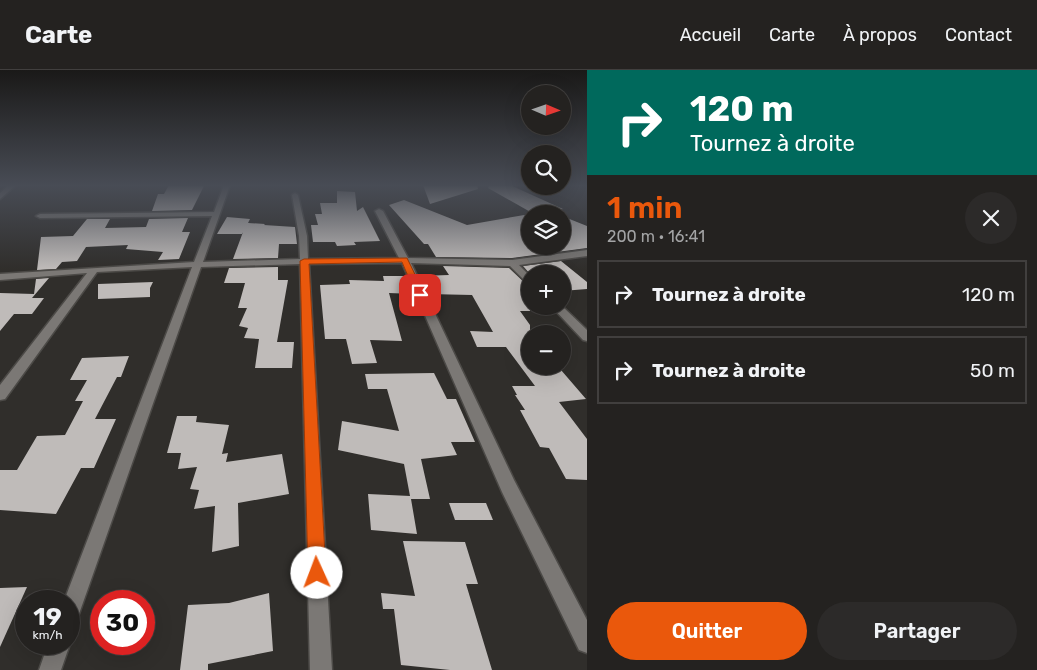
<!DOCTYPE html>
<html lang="fr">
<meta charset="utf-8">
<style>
:root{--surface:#242220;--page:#2c2a29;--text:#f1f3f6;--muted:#a3a4a5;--line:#413f3e;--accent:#ea580c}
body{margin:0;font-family:Rubik,sans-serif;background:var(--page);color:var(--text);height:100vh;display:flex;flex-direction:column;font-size:19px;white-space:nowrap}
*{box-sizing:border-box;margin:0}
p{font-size:16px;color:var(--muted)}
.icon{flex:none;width:28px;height:28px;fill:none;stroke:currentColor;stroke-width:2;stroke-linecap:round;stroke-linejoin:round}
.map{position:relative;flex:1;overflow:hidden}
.sheet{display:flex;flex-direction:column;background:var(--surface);width:450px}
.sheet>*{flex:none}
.guide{background:#00695c;color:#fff;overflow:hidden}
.needle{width:32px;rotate:92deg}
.fabs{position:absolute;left:521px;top:15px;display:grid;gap:10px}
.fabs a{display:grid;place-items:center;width:50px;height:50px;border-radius:50%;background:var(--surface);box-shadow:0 5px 20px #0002,0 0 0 1px var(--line);font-size:25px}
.speed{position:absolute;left:15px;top:520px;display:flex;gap:10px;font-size:25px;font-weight:700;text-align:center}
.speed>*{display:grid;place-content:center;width:65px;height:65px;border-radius:50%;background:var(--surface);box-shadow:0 5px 20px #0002,0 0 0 1px var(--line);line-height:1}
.speed small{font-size:12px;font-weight:400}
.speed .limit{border:8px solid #d22;background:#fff;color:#111}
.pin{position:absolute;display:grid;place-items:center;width:42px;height:42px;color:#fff;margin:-21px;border-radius:10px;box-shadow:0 2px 8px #0006}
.me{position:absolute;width:55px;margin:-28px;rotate:358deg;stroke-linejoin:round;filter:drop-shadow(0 0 4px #0008)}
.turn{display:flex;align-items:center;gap:18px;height:105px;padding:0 20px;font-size:22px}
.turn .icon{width:65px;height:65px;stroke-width:2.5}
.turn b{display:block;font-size:35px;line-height:42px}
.round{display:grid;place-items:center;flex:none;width:52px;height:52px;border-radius:26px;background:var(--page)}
.headline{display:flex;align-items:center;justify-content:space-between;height:85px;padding:0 20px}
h1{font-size:30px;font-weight:600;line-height:38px;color:var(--accent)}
.action{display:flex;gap:10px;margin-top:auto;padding:10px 20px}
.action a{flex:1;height:58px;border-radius:30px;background:var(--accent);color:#fff;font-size:20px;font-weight:600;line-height:58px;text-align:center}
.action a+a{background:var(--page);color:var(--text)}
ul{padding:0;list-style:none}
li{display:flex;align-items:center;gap:15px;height:68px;margin:0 10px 8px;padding:0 10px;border:2px solid var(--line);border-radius:0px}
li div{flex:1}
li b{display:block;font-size:19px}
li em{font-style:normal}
header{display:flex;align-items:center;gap:30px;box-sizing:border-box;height:70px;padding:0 25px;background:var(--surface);border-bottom:1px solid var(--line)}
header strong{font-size:24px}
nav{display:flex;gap:28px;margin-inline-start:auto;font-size:18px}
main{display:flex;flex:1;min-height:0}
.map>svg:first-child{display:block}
.building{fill:#bfbbb9}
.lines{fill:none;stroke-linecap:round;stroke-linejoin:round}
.minor-casing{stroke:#4c4a47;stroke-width:3}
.minor{fill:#7b7875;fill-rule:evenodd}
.route{fill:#ea580c;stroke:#983908}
</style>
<header>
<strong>Carte</strong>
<nav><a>Accueil</a><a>Carte</a><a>À propos</a><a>Contact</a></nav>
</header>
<main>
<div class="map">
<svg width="587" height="600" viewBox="0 0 587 600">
<rect width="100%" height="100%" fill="#302e2b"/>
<g class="building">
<path d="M169,115H194L204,116L192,140L152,141L158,124H164Z"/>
<path d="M423,115H477L478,119L430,134Z"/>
<path d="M489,115H510L563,139L551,142L556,144H534L488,118Z"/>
<path d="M337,121L355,122L357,141L363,137L380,171L354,172L356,175L337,176L335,172H313L311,155H318L315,144H322L320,133H337Z"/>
<path d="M404,130L467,155L530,144V176H562V146L587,156V178L512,188L436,187L428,174H424L389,135Z"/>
<path d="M227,147L250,149L248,153L265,154L264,155L295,157L297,174H279L278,188L233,189L243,162L242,164H217Z"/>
<path d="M188,148L182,162H190L179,189L158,190L163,182L126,179L128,175L86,177L77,191L62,192L56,199L37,200L41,167L73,166L87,149H110L105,158L146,157L149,149Z"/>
<path d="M561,191L587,212V219L562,221V204H530L523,196Z"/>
<path d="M443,196L509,198L526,214L530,216V241H520L530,255V296H552L555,300H561L586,329L559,332L587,369V410L566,409L549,378L540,377L520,340H525L515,325H517L512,316H535L506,277H477L470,261L493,262L472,225L428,224L419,206L449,205Z"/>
<path d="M278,197V210H288L277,272H294L292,298H255L259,269L244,268L248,258L239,256L247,238H238L245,213H224L229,198Z"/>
<path d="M383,206H406L413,224L389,223L402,271L370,270L377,293L352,294L346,269H325L320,215L350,214L349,210L384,211Z"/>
<path d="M49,208L32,228H44L32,244H14L0,261V223L34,224L36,209Z"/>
<path d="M153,212L150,218V227L98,229V214Z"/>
<path d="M129,286L121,307H117L95,349H116L94,398H81L56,444L0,440V400H17L37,366L65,365L83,331H75L87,310H70L82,288Z"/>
<path d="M434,303L447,329H456L475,372H451L457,385L421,389L430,429H411L417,464L371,460L368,424L410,426L404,394L338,380L342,351L399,361L387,319H368L365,304Z"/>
<path d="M177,346H197L196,352L229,355L222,384L228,383L226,392L282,384L289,424L238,433L239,476L212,482L215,436L194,439L199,420L190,419L197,397L178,399L181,383H167Z"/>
<path d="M449,433H486L493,450H455Z"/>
<path d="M403,471L465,472L478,514H466L492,600H450L401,595L394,539H383L381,523L415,526Z"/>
<path d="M27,517L0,577V518Z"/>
<path d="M269,523L273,581L208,594V600H180L188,535L229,533Z"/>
</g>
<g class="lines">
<defs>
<g id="minor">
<path d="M9,115H16L0,129V123Z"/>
<path d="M224,115H230L203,192L300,189L299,166L292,125L295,123L298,125L307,166L308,189L399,188L375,141L379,139L383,141L408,188L512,190L587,180V186L519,195L530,206V214L527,213L510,196L411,193L514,410L587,550V583L579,580L502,422L402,193L309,194L332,600H310L300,194L201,197L79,544L76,551L69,554V531H64L192,197L97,202L5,329L0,330V315L87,203L0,210V204L194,192L212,146L40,148L36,146L40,144L214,142Z"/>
<path d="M551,236H562L587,260V271L583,270Z"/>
<path d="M69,571L70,574L61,600H39L48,574H69Z"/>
</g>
</defs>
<use href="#minor" class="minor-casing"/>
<use href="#minor" class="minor"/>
</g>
<linearGradient id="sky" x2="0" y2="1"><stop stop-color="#1a1918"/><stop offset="0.58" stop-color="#484c55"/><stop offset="1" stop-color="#484c55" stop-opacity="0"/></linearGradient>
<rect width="587" height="199" fill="url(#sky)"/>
<path class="route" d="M407,188L425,225L424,227H417L416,225L402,192L309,194L326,503L323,509L317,511L311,509L308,503L300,191L304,189Z"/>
</svg>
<div class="fabs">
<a><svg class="needle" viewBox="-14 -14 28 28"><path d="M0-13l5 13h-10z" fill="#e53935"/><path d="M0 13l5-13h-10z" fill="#a3a4a5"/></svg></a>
<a><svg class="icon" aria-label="search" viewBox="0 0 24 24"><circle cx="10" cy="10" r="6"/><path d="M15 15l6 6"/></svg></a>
<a><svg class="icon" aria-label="layers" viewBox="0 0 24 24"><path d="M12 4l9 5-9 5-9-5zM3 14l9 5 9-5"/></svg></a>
<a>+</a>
<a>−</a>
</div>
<div class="speed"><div>19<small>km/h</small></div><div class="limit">30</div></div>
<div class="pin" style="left:420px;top:225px;background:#d93025"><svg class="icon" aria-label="arrive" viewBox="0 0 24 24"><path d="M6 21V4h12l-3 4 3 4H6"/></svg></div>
<svg class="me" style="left:317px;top:503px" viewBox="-20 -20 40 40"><circle r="19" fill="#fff"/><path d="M0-13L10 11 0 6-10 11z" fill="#ea580c"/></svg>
</div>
<section class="sheet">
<div class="guide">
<div class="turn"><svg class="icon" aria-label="right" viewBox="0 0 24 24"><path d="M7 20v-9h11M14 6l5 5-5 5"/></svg><div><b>120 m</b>Tournez à droite</div></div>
</div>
<div class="headline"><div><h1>1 min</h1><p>200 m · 16:41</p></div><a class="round"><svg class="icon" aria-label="close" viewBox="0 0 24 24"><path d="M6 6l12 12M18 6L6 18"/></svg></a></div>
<ul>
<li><svg class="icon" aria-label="right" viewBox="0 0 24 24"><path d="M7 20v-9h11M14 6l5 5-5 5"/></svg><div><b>Tournez à droite</b></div><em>120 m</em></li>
<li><svg class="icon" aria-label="right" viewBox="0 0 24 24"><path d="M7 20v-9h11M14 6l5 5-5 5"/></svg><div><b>Tournez à droite</b></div><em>50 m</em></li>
</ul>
<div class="action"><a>Quitter</a><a>Partager</a></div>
</section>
</main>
